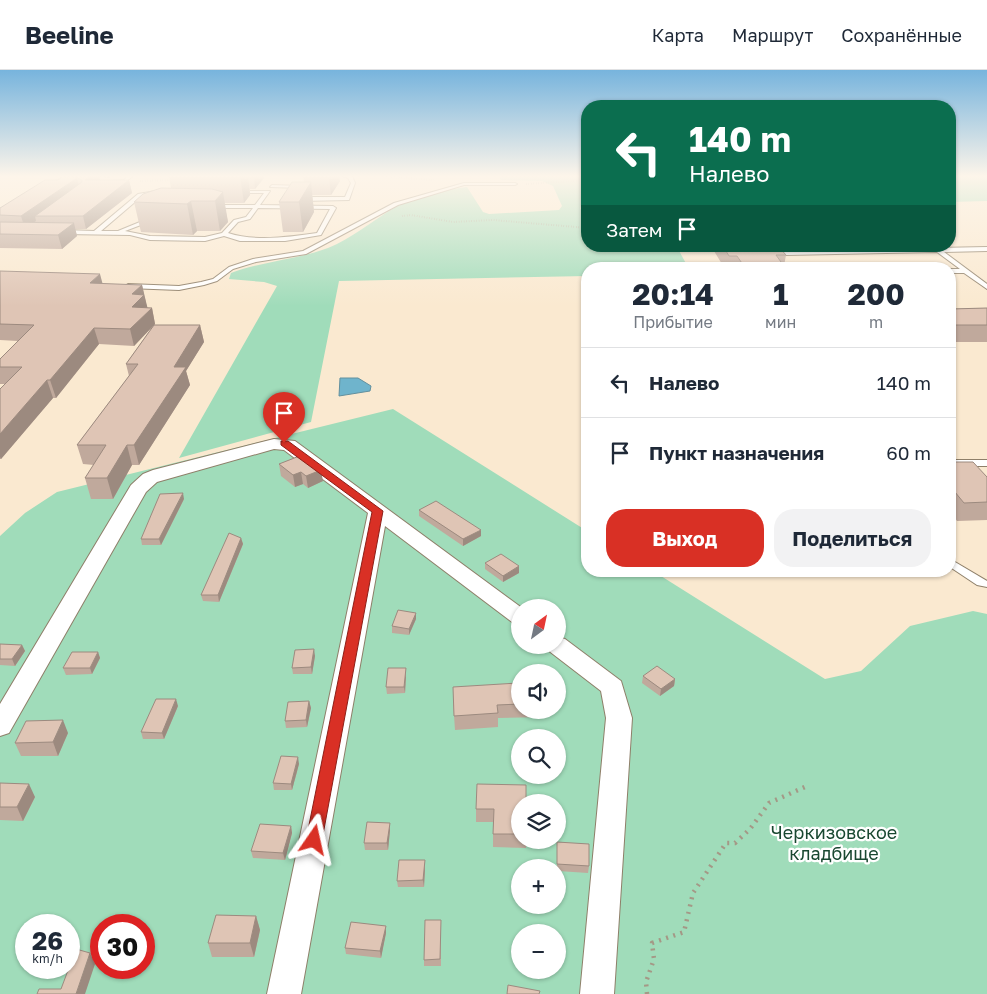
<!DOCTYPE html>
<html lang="ru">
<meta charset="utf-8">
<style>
:root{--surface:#fff;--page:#f2f2f3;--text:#1f2937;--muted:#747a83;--line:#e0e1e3;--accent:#d93025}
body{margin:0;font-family:"Golos Text",sans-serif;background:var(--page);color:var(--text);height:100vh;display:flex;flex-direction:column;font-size:19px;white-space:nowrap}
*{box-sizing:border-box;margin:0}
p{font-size:16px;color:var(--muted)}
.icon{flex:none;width:28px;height:28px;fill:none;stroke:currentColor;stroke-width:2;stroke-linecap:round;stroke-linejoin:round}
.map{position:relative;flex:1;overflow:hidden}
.side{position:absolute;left:581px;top:192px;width:375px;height:315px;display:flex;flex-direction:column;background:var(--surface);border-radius:20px;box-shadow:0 1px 4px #0004}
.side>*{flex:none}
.guide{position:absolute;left:581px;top:30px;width:375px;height:152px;border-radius:20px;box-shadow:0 1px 4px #0004;background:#0b6e4f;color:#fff;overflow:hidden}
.needle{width:32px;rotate:33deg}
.fabs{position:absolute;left:511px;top:529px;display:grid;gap:10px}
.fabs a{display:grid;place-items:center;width:55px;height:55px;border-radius:50%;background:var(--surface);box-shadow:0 1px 4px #0004;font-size:25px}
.speed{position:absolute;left:15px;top:844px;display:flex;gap:10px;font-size:25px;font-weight:700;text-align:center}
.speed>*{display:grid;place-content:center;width:65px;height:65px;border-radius:50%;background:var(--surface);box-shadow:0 1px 4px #0004;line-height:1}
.speed small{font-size:12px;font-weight:400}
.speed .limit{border:8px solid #d22;background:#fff;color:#111}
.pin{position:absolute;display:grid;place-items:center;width:42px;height:42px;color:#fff;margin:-51px -21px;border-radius:50% 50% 50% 0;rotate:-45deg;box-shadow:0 0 5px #0007}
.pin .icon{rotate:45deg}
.me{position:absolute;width:55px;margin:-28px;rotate:11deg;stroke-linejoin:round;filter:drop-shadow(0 0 4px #0008)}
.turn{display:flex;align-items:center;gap:18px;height:105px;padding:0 25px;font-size:22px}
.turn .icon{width:65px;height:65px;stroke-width:2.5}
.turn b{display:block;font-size:35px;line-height:42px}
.then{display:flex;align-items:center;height:48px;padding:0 25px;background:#0003;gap:10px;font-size:19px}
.eta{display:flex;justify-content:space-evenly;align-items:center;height:85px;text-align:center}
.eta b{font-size:30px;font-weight:700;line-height:35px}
.button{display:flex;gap:10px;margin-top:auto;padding:10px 25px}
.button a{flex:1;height:58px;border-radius:20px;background:var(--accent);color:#fff;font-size:20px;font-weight:700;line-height:58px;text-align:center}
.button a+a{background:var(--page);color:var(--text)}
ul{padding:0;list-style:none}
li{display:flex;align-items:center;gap:15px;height:70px;padding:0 25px;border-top:1px solid var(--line)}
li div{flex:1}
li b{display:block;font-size:19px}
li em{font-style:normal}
header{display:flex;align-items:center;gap:30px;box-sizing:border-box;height:70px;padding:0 25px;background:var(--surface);border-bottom:1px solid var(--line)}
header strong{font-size:24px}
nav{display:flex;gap:28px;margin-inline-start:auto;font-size:18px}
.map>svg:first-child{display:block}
.green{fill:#a0dcba;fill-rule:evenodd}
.water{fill:#6fb4cc;stroke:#62909e}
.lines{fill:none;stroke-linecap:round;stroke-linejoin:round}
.service-casing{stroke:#8e7f69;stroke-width:2}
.minor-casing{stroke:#8e7f69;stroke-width:2}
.path-far1{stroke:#a49886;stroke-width:2;stroke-dasharray:0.5 2;stroke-linecap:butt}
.path{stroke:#a49886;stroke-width:4.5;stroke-dasharray:2 5.5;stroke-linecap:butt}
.service{fill:#fff;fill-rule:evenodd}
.minor{fill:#fff;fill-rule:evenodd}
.wall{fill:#c0a99c}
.shaded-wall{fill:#9c8a7f}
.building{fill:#dfc5b5;stroke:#9c8a7f}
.route{fill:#d93025;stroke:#8d1f18}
.labels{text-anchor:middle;stroke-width:4.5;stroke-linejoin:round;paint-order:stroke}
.near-park-label{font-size:18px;fill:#194831;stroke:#fff}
</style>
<header>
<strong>Beeline</strong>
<nav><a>Карта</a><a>Маршрут</a><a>Сохранённые</a></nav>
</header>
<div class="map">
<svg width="987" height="924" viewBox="0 0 987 924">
<rect width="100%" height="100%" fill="#fae9d0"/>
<g class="green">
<path d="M499,106H587V126L582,131L580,139L587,142L588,176H704L677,177L689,199H588L587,206L339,211L311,352L179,388L277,216L264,212L229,209L231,203C263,191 296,190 328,178C351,169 372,151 394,138C415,126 443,120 467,117L483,142L489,144L559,140L562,136L553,116L542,111L501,110Z"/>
<path d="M950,106H987V131L950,132Z"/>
<path d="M393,339L587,461L588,501H653L825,609L861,601L910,556L973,541L987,544V924H0V466L25,443L57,422ZM520,538H558V575H520ZM520,602H558V640H520ZM520,668H558V705H520ZM520,732H558V770H520ZM520,798H558V835H520ZM26,855H69V898H26ZM101,855H144V898H101ZM520,862H558V900H520Z"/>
</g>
<path class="water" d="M340,308H358L371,316L370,321L339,326Z"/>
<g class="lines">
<defs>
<g id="service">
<path d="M128,106H133L125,112L112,111L124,110Z"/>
<path d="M343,106H352L355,113L349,130L300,131L297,129L300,127H345L351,113L348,108Z"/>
<path d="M464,113H515L517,114L515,115H464L398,135L306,184L256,192L233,199L217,211L204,215L179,220L128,218L125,216L128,214L179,216L201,212L213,209L229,197L253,189L303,181L394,133Z"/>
<path d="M272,115L301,116L303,117L301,118L270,117Z"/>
<path d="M156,121L158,123L142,126L101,161H118L152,147L154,148V150L125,161L150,166L205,167L222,163L234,150L246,147L253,138H212L210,135H255L264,123H236L238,121H270L260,135L333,136L336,138L321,165L285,171H240L224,166L205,171L150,170L130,165L63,164L60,162L63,160L94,161L138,124ZM258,138L330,139L317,163C288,167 256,172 228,163L238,152L250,149Z"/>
<path d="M987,177V181L944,182L987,214V219L964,203H950V199H960L937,182L785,185L782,183L785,181Z"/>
<rect x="950" y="390" width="37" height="6"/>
<path d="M950,489L987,511V517L977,515L950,497Z"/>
</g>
<g id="minor">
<path d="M274,369L295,371L522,538H520V554L512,552L385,456L301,924H267L368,443L284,380L274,379L157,412L146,422L9,663L0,666V634L131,415L143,404L153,400Z"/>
<path d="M558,567L565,569L621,611L632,648L614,924H580L606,648L601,621L549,581L545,575H558Z"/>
</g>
</defs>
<use href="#service" class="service-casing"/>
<use href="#minor" class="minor-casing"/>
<g class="path-far1">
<path d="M379,106L434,110"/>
<path d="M140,111L172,110"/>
<path d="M526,114L588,110"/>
<path d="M402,146L411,145L453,152L493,150L588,158"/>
</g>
<path class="path" d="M647,924L646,912L654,889L652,873L684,862L693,823L726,773H735L750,759L769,733L807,716"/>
<use href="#service" class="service"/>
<use href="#minor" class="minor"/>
</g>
<g class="wall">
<path d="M63,106H111L109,108L100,107V110H129L132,123L86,159H75L77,166L62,179L0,178V138Z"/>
<path d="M169,106H264V108L255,119H250V125L244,133H224L228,152L220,161H197L193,165L141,162L134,132L171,118Z"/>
<path d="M303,106H339L340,111L331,125H312L314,142L303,162H283L279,132L304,112Z"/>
<path d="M715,176H778L786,185L784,196L786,199H725L714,181Z"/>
<path d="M0,201L102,214L142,215L147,238H152L155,254L154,255H200L204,272L186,301L190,315L139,395H132L113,429H91L85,408L94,395L83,394L77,375L129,306L126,294L153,256L134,276L99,274L56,328H53L1,389H0V319L5,314H0V289L18,271L0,270Z"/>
<path d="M987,238V272H950V239Z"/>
<path d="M302,385L323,411L308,418L303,414L295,417L281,406L279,394Z"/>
<path d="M950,392L987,407V450L957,451L950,441Z"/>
<path d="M184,429L161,475H142L141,469Z"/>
<path d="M419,440L481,466L463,476L419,446Z"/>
<path d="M241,468L243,474L219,532L203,531L201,525Z"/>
<path d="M485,493L519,496V503L503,512L485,499Z"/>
<path d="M416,543V549L409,565L392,563V556Z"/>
<path d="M0,574L22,575L25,581L15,596L0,595Z"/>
<path d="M98,582L100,588L92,604L66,605L63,598Z"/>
<path d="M315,586L312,604H293L292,598Z"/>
<path d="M406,598V604L405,623L387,624L386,617Z"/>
<path d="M517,606H520V640H548L547,647L498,648V657L455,660L453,631L517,613Z"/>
<path d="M643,606L675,609L674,616L660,626L642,613Z"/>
<path d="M309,631L311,638L307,657L286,658L285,651Z"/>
<path d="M178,636L164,669H143L141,662Z"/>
<path d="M68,663L58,686H21L15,673Z"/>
<path d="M299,694L292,720H274L273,713Z"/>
<path d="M0,713L35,727L23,751L0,750Z"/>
<path d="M520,732V770H527L526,778L493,777V752H476V739Z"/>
<path d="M390,753V760L388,780H365L364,773Z"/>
<path d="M291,756L292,763L285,790L253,788L251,781Z"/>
<path d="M557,772L589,796L588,803L558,801V798H557Z"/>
<path d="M425,790V797L424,817H398L397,811Z"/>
<path d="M256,846L260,860L254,887H212L208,873Z"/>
<path d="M441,850V896H424V890Z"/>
<path d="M386,863L381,888L346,884L345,878Z"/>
</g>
<g class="shaded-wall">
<path d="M91,106H99L101,113L85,110Z"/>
<path d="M240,106H248L250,125L244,133Z"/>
<path d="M254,106H264V108L255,119Z"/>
<path d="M329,106H339L340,111L331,125Z"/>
<path d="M77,108L80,120L35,146L36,151L25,159L21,146Z"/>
<path d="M129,110L132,123L86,159L83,146Z"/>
<path d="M311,112L314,142L303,162L299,132Z"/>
<path d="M223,122L228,152L220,161L215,131Z"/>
<path d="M191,131L197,161L193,165L187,134Z"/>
<path d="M74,153L77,166L62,179L58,165Z"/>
<path d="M100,204L104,219L90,213Z"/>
<path d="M142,215L148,240L132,237V224Z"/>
<path d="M152,238L155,254L134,276L130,259Z"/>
<path d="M200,255L204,272L186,301L190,315L139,395L134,375L174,297Z"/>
<path d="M94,258L99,274L56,328L50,310Z"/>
<path d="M47,310L53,328L1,389L0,387V364Z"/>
<path d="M127,375L132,395L113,429L107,408Z"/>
<path d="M321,400L323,411L308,418L306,406Z"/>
<path d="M301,402L303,414L295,417L293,405Z"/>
<path d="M183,423L184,429L161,475L159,469Z"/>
<path d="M481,460V466L463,476V469Z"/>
<path d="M241,468L243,474L219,532L218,525Z"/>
<path d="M519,496V503L503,512V506Z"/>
<path d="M416,543V549L409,565V559Z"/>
<path d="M22,575L25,581L15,596L12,589Z"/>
<path d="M314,579L315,586L312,604L311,597Z"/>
<path d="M98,582L100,588L92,604L90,598Z"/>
<path d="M406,598V604L405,623L404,617Z"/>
<path d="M675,609L674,616L660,626L661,619Z"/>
<path d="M176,629L178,636L164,669L162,663Z"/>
<path d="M309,631L311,638L307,657L306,650Z"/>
<path d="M63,650L68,663L58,686L53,672Z"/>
<path d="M298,687L299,694L292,720L291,714Z"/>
<path d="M29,714L35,727L23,751L17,737Z"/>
<path d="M390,753V760L388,780L387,773Z"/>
<path d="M291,756L292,763L285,790L283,783Z"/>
<path d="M425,790V797L424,817L423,810Z"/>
<path d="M256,846L260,860L254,887L250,873Z"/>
<path d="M386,856V863L381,888L380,881Z"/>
<path d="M90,883L95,894L85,924H76Z"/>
</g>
<g class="building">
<path d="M63,106H91L85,110H129L83,146H35L82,112V110L77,108L21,146L0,145V138L45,110H58Z"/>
<path d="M292,112H311L299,132H279Z"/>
<path d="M161,118L212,119L223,122L215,131H191L187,134L134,132L143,124Z"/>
<path d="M0,152L74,153L58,165L0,164Z"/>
<path d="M723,176H778L786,185H776L786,199H746L737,186H729Z"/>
<path d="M675,195L678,199H620L619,196Z"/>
<path d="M0,201L100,204L90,213L142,215L132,224L144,225L132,237L152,238L130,259L94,258L50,310H47L0,364V319L22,297H0V289L34,255L0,254Z"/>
<path d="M987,238V255H950V239Z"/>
<path d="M154,255H200L174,297H186L134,375H127L107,408H85L106,375H77L138,294H126Z"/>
<path d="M302,385L321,400L306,406L301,402L293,405L279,394Z"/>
<path d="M950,392H973L987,407V432L964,433L950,416Z"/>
<path d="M183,423L159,469H141L160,424Z"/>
<path d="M436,431L481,460L463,469L419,440Z"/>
<path d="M229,463L241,468L218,525H201Z"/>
<path d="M501,484L519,496L503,506L485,493Z"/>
<path d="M398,540L416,543L409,559L392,556Z"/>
<path d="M0,574L22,575L12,589H0Z"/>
<path d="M314,579L311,597L292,598L295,580Z"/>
<path d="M72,582H98L90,598H63Z"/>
<path d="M657,596L675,609L661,619L643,606Z"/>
<path d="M388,598H406L404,617H386Z"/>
<path d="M517,606H520V634L497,635L498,643L454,646L453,617L518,613Z"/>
<path d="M156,629H176L162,663L141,662Z"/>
<path d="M309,631L306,650L285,651L288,632Z"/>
<path d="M63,650L53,672L15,673L26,651Z"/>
<path d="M281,686L298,687L291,714L273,713Z"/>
<path d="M0,713L29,714L17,737H0Z"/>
<path d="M477,714L526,715V732H520V764H493L494,739H476Z"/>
<path d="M367,752L390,753L387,773H364Z"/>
<path d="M260,754L291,756L283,783L251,781Z"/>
<path d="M557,772L589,774V796L557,794Z"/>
<path d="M399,790H425L423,810L397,811Z"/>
<path d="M216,845L256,846L250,873H208Z"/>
<path d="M425,850H441L440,889L424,890Z"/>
<path d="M351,852L386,856L380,881L345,878Z"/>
<path d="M76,879L90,883L76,924H37L39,919H61Z"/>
<path d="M508,915L540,921L539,924H507Z"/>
</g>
<linearGradient id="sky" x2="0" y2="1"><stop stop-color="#77b4dd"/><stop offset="0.45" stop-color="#fdf5ea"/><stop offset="1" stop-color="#fdf5ea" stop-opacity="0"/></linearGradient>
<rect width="987" height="236" fill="url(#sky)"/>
<path class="route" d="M281,371H288L383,441L322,770L320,775L314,777L308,775L306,770L372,442L281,375Z"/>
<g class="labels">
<g class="near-park-label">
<text x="834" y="769">Черкизовское<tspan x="834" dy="21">кладбище</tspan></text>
</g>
</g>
</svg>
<div class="fabs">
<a><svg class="needle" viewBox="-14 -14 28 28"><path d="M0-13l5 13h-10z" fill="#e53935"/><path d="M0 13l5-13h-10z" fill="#747a83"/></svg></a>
<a><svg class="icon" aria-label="sound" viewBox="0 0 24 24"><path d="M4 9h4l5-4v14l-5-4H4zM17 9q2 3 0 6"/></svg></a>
<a><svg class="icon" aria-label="search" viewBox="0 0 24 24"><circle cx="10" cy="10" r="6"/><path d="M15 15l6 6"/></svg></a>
<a><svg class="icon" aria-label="layers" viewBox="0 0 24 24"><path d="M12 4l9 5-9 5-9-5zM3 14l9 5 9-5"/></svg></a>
<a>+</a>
<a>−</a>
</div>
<div class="speed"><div>26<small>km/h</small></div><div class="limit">30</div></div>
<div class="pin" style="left:284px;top:373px;background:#d93025"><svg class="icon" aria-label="arrive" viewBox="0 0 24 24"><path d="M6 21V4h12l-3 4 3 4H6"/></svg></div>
<svg class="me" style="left:314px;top:770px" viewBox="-20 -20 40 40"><path d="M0-17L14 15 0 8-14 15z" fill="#d93025" stroke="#fff" stroke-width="4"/></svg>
<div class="guide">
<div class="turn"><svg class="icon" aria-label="left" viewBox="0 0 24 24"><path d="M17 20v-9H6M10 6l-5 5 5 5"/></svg><div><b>140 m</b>Налево</div></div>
<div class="then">Затем<svg class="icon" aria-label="arrive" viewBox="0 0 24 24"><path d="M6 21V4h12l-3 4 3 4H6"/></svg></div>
</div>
<section class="side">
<div class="eta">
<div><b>20:14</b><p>Прибытие</p></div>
<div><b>1</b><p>мин</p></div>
<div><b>200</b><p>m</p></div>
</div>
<ul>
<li><svg class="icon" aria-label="left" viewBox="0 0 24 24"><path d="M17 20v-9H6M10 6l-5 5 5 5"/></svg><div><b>Налево</b></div><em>140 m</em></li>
<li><svg class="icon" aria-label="arrive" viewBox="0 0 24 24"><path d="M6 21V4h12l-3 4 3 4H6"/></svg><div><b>Пункт назначения</b></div><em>60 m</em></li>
</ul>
<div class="button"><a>Выход</a><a>Поделиться</a></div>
</section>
</div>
